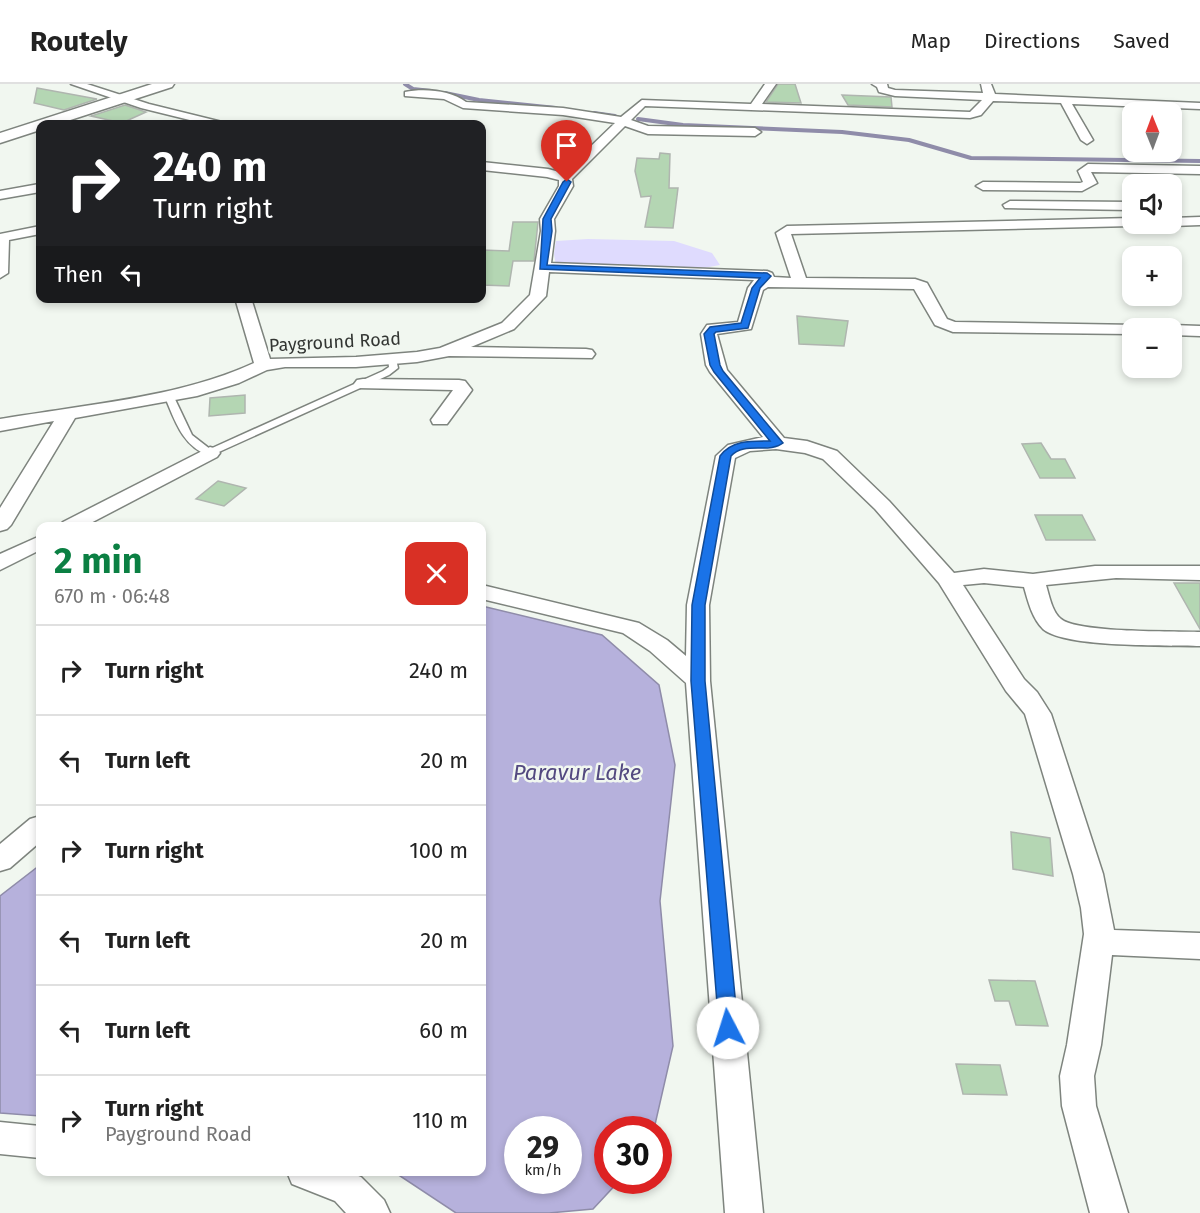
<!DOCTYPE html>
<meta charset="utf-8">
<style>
:root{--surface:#fff;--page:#f6f6f6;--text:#222;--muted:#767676;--line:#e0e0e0;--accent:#0b8043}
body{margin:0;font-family:"Fira Sans",sans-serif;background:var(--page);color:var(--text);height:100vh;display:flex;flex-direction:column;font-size:22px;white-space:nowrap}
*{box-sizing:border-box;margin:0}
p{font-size:20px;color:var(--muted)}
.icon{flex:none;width:33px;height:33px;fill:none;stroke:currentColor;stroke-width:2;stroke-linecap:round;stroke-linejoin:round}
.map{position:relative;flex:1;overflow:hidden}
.drawer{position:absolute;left:36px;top:438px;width:450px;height:654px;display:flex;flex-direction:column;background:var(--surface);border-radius:12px;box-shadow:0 3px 9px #0003}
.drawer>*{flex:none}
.top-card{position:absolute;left:36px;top:36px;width:450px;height:183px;border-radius:12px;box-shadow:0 3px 9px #0003;background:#202124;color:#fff;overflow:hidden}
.needle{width:39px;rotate:359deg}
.fabs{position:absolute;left:1122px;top:18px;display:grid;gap:12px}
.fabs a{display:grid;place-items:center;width:60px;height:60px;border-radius:12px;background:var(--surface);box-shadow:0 3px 9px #0003;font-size:30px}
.speed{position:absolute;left:504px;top:1032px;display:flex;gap:12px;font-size:30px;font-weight:700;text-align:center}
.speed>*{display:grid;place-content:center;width:78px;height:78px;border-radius:50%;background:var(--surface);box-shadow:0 3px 9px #0003;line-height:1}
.speed small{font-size:15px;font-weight:400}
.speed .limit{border:9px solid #d22;background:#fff;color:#111}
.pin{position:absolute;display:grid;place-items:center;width:51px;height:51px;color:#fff;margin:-62px -26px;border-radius:50% 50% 50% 0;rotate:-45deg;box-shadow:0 0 6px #0007}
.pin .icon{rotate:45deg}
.me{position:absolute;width:66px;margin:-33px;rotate:355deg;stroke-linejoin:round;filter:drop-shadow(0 0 4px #0008)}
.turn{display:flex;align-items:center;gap:21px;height:126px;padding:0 18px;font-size:27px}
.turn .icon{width:78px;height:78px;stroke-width:2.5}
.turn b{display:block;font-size:42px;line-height:51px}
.then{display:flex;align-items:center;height:57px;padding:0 18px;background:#0003;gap:12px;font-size:22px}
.round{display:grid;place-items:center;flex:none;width:63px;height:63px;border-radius:12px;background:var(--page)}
.headline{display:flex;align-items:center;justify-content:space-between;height:102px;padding:0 18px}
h1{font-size:36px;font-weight:700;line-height:45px;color:var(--accent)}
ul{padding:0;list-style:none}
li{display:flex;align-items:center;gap:18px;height:90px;padding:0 18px;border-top:2px solid var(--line)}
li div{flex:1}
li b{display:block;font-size:22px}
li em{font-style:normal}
header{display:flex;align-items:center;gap:36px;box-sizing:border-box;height:84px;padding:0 30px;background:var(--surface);border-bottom:2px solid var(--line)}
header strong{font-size:28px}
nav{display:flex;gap:33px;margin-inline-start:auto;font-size:21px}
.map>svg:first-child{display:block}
.green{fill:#dfdbfe}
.water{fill:#b6b1dc;stroke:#8f8ca9;stroke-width:1.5;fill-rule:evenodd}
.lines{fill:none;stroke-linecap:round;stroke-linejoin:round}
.stream{stroke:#8f8ca9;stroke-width:4}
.building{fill:#b4d6b3;stroke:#afb5af;stroke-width:1.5}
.service-casing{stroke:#7e847e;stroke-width:3}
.minor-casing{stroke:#7e847e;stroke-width:3}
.secondary-casing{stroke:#7e847e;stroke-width:3}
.service{fill:#fff;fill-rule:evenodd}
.minor{fill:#fff;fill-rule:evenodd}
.secondary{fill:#fff;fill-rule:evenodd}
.route{fill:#1a73e8;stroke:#114b97;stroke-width:1.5}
.labels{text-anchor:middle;stroke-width:5;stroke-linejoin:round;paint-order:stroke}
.far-street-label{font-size:18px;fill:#333633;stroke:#f1f7f0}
.water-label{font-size:22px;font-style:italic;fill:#534980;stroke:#f1f7f0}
</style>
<header>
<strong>Routely</strong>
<nav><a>Map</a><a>Directions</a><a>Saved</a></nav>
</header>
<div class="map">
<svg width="1200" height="1129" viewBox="0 0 1200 1129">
<rect width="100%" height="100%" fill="#f1f7f0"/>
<path class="green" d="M588,155L674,157L712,169L720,181L660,192L556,182L554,170L556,157Z"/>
<g class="water">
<path d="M482,522L602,551L659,601L675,681L660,817L673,962L654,1045L608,1046V1096L619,1097L593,1125L549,1129H456L394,1088H482ZM518,1046H568V1096H518Z"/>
<path d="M40,781V1032L0,1029V812Z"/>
</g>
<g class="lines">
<g class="stream">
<path d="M405,0L413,5L431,7"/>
<path d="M445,9L479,16L556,24"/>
<path d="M594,29L615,32"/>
<path d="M638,35L683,41L842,48L909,56L971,74L1200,77"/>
</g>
</g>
<g class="building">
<path d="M778,0H795L801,19L766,18Z"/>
<path d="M37,4L97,15L64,26L34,19Z"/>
<path d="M842,11L891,13L892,23L848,21Z"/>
<path d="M125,21L146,28L122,39L91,32Z"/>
<path d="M554,67H578L572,77L562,87L554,84Z"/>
<path d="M660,69L670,70L669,104H678L673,144L645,143L651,112L641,113L635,87L637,74L659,75Z"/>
<path d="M513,138H538L534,177H513L509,202L482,201V166L509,167Z"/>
<path d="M797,232L848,237L844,262L799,260Z"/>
<path d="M245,311V329L209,332L210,314Z"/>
<path d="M1041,359L1051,375H1065L1075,394H1040L1022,360Z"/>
<path d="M218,397L246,404L224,422L196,415Z"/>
<path d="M1035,431H1082L1095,456H1046Z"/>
<path d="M1174,499H1200V545Z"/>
<path d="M1011,748L1050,754L1053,792L1013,785Z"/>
<path d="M989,896L1035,897L1048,942L1016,941L1009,917H995Z"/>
<path d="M956,980L1000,981L1007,1011L963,1010Z"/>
</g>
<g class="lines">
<defs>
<path id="service" d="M392,272L396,275L398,284L389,291L210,372C183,363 175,337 165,313L167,311H173L192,351L210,365L383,287L389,283L388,275Z"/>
<g id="minor">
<path d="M71,0H87L149,20L222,38L224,40H206L141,24Z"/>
<path d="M765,0H776L762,20L970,28L982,16L895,12L879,8L877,3L872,0H887L888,4L895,6L983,9L981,0H991L995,10L1200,19V25L1072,20L1093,56L1087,60L1081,56L1061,19L993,17L981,31L970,34L645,22L631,36L648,42L755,44L761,48L755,52L648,50L625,42L572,95L573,102L554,135L555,147L551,179L767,187L772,189L774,193L791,194L776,149L787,142L1132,134V140H1138L1132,142L791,150L806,194L915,195L927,199L947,235L955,238L1138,241L1140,244H1132V250L953,248L935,241L914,205L768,203L763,206L751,245L717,250L727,286L784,354L807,357L837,367L889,417L954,489L984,485L1033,490L1095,482H1200V496L1116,494L1046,501C1049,511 1052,528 1061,535C1077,549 1174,547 1200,548V562C1168,561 1065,564 1043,545C1032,534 1028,517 1024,503L984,499L963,501L1024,595L1037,608L1051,630L1103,790L1114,846L1200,849V875L1112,871L1101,961L1094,992L1096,1022L1128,1129H1090L1062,1022L1060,992L1067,961L1084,850L1081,824L1073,790L1025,630L1006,607L939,499L875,425L823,375L805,369L776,365L750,367L735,374L709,521L710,597L763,1129H725L686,599L650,567L623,549L482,515V501L639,539L667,556L686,572L687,521L716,372L728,361L763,353L710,288L706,281L701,250L707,241L738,238L748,204L754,196L549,188L546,212L514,245L471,263L586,265L592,266L595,270L592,274L449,272L417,278L356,283H285L267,286L239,299L197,312L75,334L11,441L7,445L0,447V424L54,337L0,347V335C82,321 178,314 254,279L235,214H251L270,275L356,273L417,268L440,264L502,239L530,211L541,147L540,135L559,102V96L547,93L482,86V78L548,85L563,89L615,39L563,31L463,24L444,15L405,12V8C423,4 451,6 466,18L563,24L621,33L642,16L751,20Z"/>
<path d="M1088,80L1200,82V90L1091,88L1097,99L1082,107L983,106L976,102L983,98L1080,99L1083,98L1078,87Z"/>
<path d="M39,100L40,108L0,115V107Z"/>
<path d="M1010,117L1132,118V126L1005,124L1003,121Z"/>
<path d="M1200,133V141L1172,142L1166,140H1172V134Z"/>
<path d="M40,142V150L9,156L8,189L0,194V150Z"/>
<path d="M1172,241L1200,242V252L1172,251V244H1165Z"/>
<path d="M363,295L459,296L465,297L472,306L447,340H433L431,336L453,306L357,304L354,300L357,296Z"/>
<path d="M210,363L217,365L220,369L217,373L85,442H59L63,438Z"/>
<path d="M40,452V466L0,486V470Z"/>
<path d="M40,732V758L10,784L0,787V760L30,735Z"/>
<path d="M0,1038L40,1042V1074L0,1070Z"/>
<path d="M287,1088H348L361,1093L384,1116L390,1129H346L335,1117L292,1100Z"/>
</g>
<path id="secondary" d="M152,0H174L172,3L58,40H40V46L0,59V49Z"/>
</defs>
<use href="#service" class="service-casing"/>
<use href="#minor" class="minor-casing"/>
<use href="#secondary" class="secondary-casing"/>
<use href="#service" class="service"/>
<use href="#minor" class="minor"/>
<use href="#secondary" class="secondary"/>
</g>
<path class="route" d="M567,95L571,98L551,135L552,147L547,181L767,189L771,192L760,204L748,244L716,248L714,250L720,281L723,287L783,359C769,370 744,357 731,372L705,521V597L738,944L735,950L728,952L722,950L719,944L691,597L692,521L720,372C732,356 751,357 770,357L714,288L710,281L704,250L710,243L741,239L752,204L760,194L540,185L543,135L563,98Z"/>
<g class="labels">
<g class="far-street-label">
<text transform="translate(335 258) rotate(-3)" y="6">Payground Road</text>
</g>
<g class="water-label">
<text x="577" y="696">Paravur Lake</text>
</g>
</g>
</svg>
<div class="fabs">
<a><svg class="needle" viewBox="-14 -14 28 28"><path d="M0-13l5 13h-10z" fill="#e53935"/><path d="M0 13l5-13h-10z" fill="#767676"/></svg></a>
<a><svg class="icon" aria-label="sound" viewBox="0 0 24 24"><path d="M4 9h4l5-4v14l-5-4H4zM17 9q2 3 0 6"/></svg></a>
<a>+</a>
<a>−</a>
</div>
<div class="speed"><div>29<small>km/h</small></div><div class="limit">30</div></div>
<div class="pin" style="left:567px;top:98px;background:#d93025"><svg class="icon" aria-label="arrive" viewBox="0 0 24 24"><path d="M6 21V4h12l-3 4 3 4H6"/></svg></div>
<svg class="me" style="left:728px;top:944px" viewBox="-20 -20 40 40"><circle r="19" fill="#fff"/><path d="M0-13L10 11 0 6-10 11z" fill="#1a73e8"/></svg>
<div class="top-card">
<div class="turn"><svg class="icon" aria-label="right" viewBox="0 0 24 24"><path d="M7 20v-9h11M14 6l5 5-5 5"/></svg><div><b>240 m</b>Turn right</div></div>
<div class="then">Then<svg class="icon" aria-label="left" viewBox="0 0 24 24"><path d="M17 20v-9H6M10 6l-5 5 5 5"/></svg></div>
</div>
<section class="drawer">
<div class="headline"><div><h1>2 min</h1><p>670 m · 06:48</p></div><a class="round" style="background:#d93025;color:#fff"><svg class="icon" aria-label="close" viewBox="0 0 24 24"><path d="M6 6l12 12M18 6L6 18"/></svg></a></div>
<ul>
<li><svg class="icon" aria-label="right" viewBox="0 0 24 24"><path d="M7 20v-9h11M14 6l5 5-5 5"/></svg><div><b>Turn right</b></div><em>240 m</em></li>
<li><svg class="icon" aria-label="left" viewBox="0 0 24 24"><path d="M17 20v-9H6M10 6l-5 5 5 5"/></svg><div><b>Turn left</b></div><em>20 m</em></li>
<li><svg class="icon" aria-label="right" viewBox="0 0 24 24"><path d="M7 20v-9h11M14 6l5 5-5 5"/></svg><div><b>Turn right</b></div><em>100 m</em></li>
<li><svg class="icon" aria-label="left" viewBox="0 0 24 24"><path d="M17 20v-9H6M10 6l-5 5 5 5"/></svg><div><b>Turn left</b></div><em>20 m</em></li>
<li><svg class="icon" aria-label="left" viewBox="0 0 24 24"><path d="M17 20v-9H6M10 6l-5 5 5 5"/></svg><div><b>Turn left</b></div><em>60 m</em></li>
<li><svg class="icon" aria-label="right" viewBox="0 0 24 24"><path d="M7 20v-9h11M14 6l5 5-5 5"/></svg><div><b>Turn right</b><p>Payground Road</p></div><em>110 m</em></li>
</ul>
</section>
</div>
